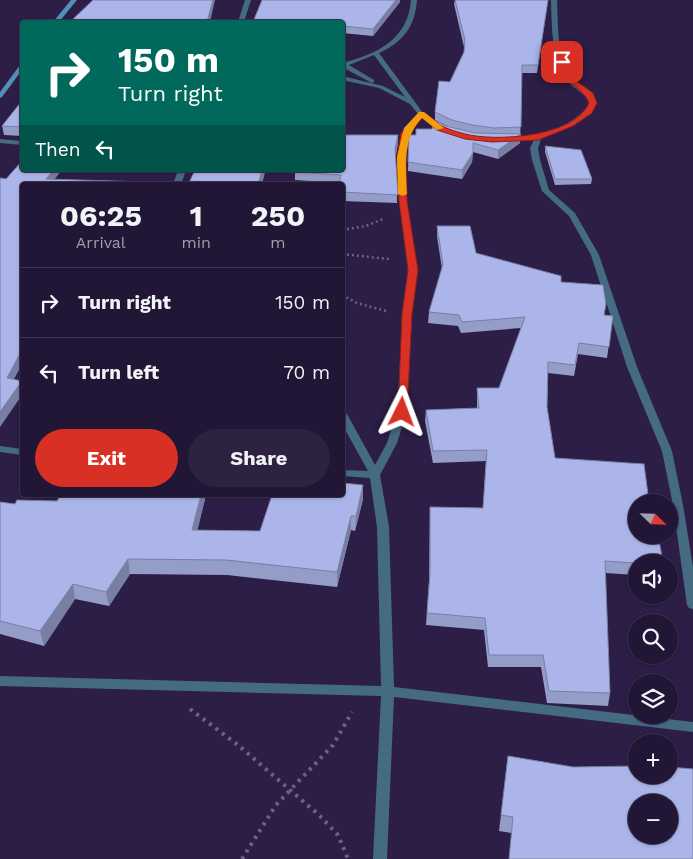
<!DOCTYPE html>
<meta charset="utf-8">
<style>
:root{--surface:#211635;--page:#2d2341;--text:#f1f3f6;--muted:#a29fad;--line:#3e3550;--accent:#d93025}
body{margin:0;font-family:"Work Sans",sans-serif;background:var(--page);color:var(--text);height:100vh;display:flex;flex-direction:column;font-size:19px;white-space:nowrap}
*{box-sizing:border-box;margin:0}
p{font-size:16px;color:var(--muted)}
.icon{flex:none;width:28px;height:28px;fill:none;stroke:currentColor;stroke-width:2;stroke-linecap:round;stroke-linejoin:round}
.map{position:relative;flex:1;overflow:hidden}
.drawer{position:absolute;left:20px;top:182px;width:325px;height:315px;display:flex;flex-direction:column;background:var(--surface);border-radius:5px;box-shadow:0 1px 4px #0004,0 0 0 1px var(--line)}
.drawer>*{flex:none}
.guide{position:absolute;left:20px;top:20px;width:325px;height:152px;border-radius:5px;box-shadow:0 1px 4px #0004,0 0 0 1px var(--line);background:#00695c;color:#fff;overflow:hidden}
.needle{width:32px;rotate:113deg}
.tools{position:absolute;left:628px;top:494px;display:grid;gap:10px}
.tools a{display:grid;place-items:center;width:50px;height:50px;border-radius:50%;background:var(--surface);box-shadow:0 1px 4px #0004,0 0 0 1px var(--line);font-size:25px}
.pin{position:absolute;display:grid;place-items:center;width:42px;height:42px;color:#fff;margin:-21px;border-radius:10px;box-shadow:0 2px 8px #0006}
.me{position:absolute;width:55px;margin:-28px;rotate:3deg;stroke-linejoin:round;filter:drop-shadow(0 0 4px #0008)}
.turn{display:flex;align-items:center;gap:18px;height:105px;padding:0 15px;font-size:22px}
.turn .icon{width:65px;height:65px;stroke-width:2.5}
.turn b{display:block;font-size:35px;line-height:42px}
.then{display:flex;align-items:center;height:48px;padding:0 15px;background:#0003;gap:10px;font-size:19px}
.eta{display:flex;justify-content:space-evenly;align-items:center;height:85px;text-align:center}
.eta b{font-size:30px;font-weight:700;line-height:35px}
.cta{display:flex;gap:10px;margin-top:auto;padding:10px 15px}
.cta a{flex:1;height:58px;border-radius:30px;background:var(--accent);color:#fff;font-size:20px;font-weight:700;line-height:58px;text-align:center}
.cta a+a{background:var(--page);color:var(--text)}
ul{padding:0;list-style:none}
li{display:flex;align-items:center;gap:15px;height:70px;padding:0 15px;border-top:1px solid var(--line)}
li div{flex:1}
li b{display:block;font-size:19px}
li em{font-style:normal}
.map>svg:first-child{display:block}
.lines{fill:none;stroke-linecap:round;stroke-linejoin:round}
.path-far1{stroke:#6d6285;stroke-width:2.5;stroke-dasharray:2 3;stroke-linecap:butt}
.path{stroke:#6d6285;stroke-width:4;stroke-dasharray:3 5;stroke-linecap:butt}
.street{fill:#456b83;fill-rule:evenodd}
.secondary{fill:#5290b7;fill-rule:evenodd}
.wall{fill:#949cc8}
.shaded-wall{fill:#787fa3}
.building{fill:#acb5e9;stroke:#787fa3;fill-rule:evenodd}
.route{fill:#d93025;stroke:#8d1f18}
.slow{fill:#f59e0b}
</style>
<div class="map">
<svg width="693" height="859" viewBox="0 0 693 859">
<rect width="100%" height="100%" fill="#2c1e47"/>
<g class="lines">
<g class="path-far1">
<path d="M342,230L366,226L383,219"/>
<path d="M342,254L389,259"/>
<path d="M342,295L357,303L386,311"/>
</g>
<g class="path">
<path d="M190,709L238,745L319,815L338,835L348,859"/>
<path d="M242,859L276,805L333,745L352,712"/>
</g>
<g class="street">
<path d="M245,0H251L244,22H238Z"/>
<path d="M411,0H417C415,27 403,42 379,53L423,113L446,129L441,130L422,117L408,133L405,157L407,201L417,270L411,314L407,411L397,443L380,475L389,527L394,687L693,722V732L394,697L387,859H373L381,696L0,686V676L381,686L377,527L370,478L342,476V470L368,471L342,424V411L347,414L375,465L387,443L397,411L403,314L409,270L399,201L397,157L402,133L418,114L410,104L379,88L342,80V76L383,86L405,97L374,55L349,65L374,80V82L372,83L342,67V63C378,54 408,39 411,0Z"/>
<path d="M551,0H557C558,22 557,59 571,78C579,88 590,91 596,103C584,124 562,130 541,139L538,148L540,160L549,190L575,213L599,255L637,367L672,451L683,505L693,567V609L689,608L687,605L673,505L662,451L627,367L591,255L569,216L542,191L532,160L530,148L534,140L509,142L506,140L509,138C518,137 528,138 537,136C555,131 580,119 590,103C585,93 574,89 567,81C551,62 552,24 551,0Z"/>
<path d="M0,139L22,141V145L0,143Z"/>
<path d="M178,170H186L181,185H173Z"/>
<path d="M0,446L22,449V455L0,452Z"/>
</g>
<g class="secondary">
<path d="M71,0H77L59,22H53Z"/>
<path d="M22,64V70L2,97L0,98V92L20,65Z"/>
</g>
</g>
<g class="wall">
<path d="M455,0H548L537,73H522L520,143L498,159L473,152L472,162L462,179L408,171L409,135H416L432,129L447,126L435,120V112L464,52V47L454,4Z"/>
<path d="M400,2L373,36L342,33V22Z"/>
<path d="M22,102V136L4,135L2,126Z"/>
<path d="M398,135V143L396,155L397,203L342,201V185L339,183L295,180V170Z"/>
<path d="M545,146L592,179L591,184L555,185L545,152Z"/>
<path d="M437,226L476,253L561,282L604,315L613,316L607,358L578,354L574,376L548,373L547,407L555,458L636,562V575L605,573L610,693L608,706L547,703L541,667H488L484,630L426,625L429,582L430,507L483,508L486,461L433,463L425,421L426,410L477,408V388H499L521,328L461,333L458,326L428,323L429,312L442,269L437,236Z"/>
<path d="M363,485V499L355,531L351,530L337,587L227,575L130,574L109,606L75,599L44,646L0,634V502L15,504L57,501L61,495H206L197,530L260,531Z"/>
<path d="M508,756L573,767L511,833L499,831Z"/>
</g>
<g class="shaded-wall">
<path d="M213,0H215L210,22H207Z"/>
<path d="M396,0H400V2L373,36V29Z"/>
<path d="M521,134L520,143L498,159V150Z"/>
<path d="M398,135V143L395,157V149Z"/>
<path d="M473,153L472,162L462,179V170Z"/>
<path d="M54,170H62L50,185L46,179Z"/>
<path d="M262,170H265V172L262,185H258Z"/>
<path d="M22,350V364L9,389L7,378Z"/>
<path d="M22,381V395L0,427V412Z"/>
<path d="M363,485V499L355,531L356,516Z"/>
<path d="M201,495H206L194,545L192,530Z"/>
<path d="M351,516V530L337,587V572Z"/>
<path d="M128,559L130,574L109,606L106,592Z"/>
<path d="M73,584L75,599L44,646L40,631Z"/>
</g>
<g class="building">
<path d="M93,0H213L207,22H70Z"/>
<path d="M262,0H396L373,29L342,26V22H253Z"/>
<path d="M455,0H548L538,65H522L521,127L494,128L472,125L452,120L435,112L439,81L450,82L464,52L465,40Z"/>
<path d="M21,102H22V127L2,126Z"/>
<path d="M434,120L446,126L475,133L521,134L498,150L473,143V153L462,170L408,162L409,135H416V129H432Z"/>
<path d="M342,135H398L395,149L398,195L342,192V185H339L341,175L295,172V170H342Z"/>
<path d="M545,146L581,150L592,179H555Z"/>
<path d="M22,161V170H54L46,179L146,182L145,185H22V350L7,378L22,381L0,412V178L6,179Z"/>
<path d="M195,170H262L258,185H188Z"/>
<path d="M437,226H470L476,253L561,276V282L603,285L606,304L604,315L613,316L609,347L579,343L575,365L548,362L547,407L555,458L644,464L649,502H636V535H658L663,562L636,563L605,561L610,693L549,691L543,655H489L485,618L427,613L430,574V507L483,508L487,450L433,451L426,410L479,408L477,388H499L525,317L462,322L459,315L429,312L443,264Z"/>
<path d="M342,483L363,485L356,516H351L337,572L226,560L128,559L106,592L73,584L40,631L0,621V502L15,504L17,500L57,501L61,495H201L192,530L260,531L272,495H342Z"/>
<path d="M508,756L573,767L636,766V775H669V767L693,769V859H509L513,817L501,815ZM636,802H669V835H636Z"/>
</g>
<path class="route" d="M560,61H565L571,77L593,93L597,103L592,113L573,126L538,140L492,142L465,139L437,130L422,118L409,134L406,157L407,201L418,270L412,314L407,412L406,414H398L402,314L408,270L399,201L397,157L401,133L421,112C428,114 434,120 440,125C447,129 457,132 465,134C496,142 575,137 589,103C583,86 559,83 560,61Z"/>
<path class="slow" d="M419,112H424L444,128L437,130L422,118C402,138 406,167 407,194L403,196L398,194L397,157L404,128Z"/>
</svg>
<div class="tools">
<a><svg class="needle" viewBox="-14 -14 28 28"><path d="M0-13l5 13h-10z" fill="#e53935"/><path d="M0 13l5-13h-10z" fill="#a29fad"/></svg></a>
<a><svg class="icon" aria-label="sound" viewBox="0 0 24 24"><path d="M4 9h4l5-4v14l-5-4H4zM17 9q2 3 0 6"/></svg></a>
<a><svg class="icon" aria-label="search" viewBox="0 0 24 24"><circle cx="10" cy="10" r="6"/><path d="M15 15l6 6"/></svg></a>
<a><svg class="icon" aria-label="layers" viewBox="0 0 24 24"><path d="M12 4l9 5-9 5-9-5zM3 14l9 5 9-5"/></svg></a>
<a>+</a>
<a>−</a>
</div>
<div class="pin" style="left:562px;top:62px;background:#d93025"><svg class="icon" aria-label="arrive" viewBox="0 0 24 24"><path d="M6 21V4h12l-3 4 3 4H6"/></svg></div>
<svg class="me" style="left:402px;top:412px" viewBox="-20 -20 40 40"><path d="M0-17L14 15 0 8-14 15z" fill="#d93025" stroke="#fff" stroke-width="4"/></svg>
<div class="guide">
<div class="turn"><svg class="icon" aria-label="right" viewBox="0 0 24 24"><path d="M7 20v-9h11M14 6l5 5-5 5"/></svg><div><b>150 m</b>Turn right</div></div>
<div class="then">Then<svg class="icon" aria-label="left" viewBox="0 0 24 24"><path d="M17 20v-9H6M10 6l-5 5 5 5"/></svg></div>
</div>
<section class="drawer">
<div class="eta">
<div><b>06:25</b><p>Arrival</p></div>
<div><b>1</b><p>min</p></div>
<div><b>250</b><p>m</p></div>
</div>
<ul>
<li><svg class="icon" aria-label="right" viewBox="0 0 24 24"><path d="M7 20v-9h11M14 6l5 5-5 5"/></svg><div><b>Turn right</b></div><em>150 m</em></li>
<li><svg class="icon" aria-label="left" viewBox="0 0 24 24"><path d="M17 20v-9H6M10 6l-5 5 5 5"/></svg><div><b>Turn left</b></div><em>70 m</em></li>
</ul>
<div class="cta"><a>Exit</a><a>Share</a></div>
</section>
</div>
